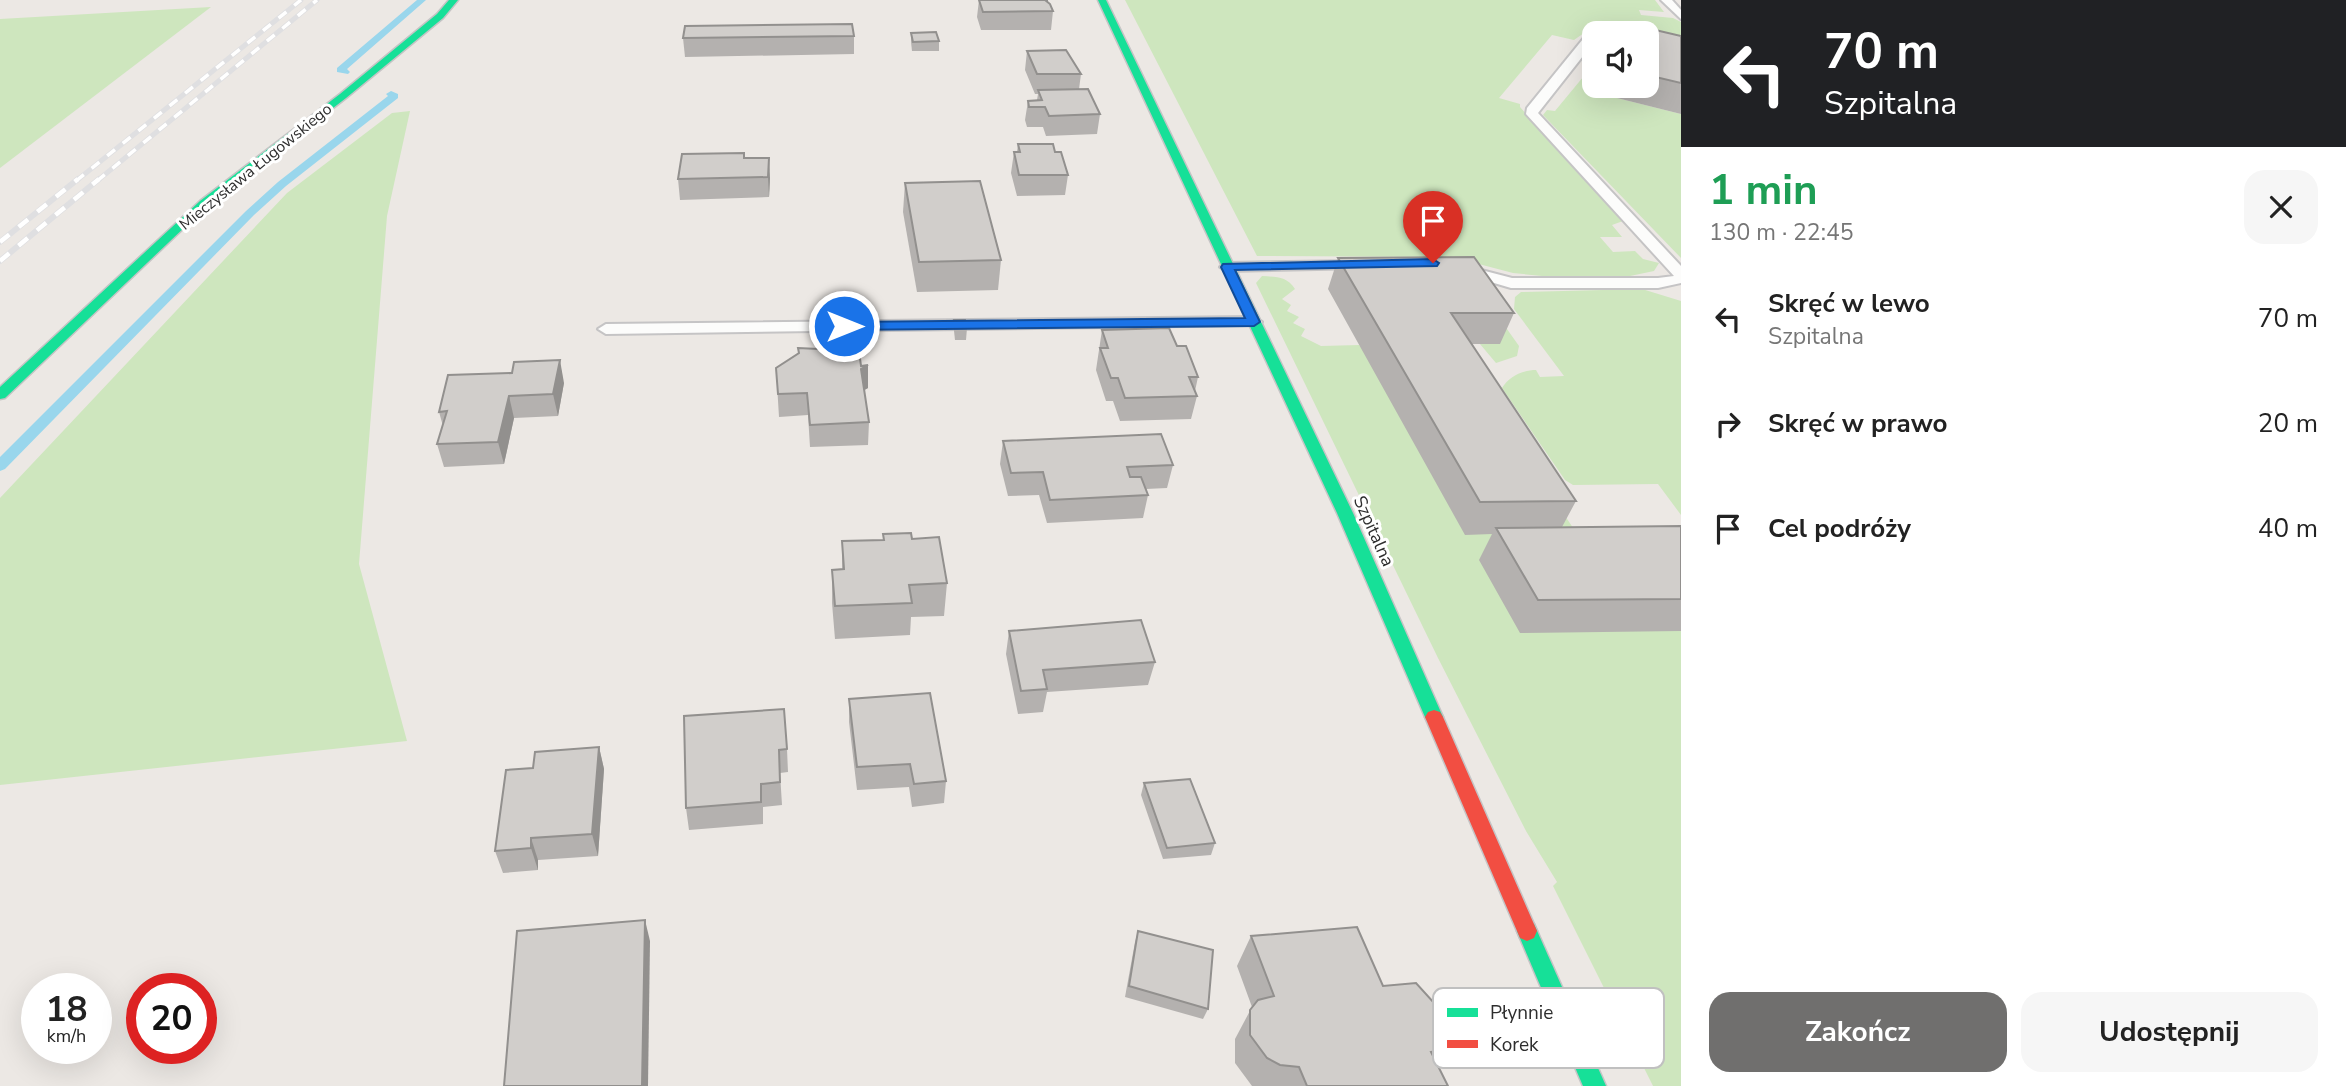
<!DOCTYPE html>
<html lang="pl">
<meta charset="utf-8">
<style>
:root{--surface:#fff;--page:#f6f6f6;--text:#222;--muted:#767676;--accent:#706f6e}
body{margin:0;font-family:"Nunito Sans",sans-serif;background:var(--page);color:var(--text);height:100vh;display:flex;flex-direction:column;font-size:26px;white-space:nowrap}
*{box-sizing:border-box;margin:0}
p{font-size:23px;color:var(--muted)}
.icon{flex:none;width:38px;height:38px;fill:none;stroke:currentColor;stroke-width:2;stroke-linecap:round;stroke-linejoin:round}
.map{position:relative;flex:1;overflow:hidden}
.side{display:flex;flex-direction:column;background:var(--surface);width:665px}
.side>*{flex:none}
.hud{background:#202124;color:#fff;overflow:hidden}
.buttons{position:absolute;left:1582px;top:21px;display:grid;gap:14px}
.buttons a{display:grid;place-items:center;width:77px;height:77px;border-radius:14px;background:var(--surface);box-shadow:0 7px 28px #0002;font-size:35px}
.speed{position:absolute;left:21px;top:973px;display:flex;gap:14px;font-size:35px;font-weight:700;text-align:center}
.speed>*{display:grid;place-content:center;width:91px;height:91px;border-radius:50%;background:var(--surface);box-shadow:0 7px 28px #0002;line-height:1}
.speed small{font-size:18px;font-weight:400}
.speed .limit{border:10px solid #d22;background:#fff;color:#111}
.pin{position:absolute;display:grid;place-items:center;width:60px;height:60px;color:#fff;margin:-72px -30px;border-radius:50% 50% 50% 0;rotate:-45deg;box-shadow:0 0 7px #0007}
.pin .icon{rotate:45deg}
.me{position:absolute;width:77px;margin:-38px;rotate:90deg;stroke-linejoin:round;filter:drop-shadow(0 0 5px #0008)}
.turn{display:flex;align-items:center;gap:24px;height:147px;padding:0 28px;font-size:32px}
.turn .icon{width:91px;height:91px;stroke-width:2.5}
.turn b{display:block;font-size:49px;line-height:60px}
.round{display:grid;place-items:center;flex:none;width:74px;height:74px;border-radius:21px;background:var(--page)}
.headline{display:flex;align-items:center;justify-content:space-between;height:119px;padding:0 28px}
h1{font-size:42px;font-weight:700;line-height:52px;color:#1e9e55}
.action{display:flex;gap:14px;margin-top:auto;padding:14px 28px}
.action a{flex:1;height:80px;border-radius:21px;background:var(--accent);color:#fff;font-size:28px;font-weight:700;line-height:80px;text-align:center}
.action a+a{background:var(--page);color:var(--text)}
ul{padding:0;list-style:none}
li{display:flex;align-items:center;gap:21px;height:105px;padding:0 28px}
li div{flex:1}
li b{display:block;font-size:26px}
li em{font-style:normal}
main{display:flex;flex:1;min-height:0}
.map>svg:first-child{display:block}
.green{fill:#cee6be}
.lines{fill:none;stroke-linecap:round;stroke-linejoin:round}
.stream{fill:#99d6ec;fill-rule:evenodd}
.lane-casing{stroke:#c5c4c5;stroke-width:4}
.fast-casing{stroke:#c5c4c5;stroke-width:3}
.jam-casing{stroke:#c5c4c5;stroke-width:3}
.lane{fill:#fcfcfb;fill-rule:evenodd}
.fast{fill:#16e098;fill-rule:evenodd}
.jam{fill:#f24e42;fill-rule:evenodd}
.rail-far1-casing{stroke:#dfdfe1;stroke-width:5}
.rail-casing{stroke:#dfdfe1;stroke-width:6}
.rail-far1{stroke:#fff;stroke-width:3.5;stroke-dasharray:10;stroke-linecap:butt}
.rail{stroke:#fff;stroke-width:4.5;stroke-dasharray:12;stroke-linecap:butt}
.wall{fill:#b4b1af}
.shaded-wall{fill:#92908e}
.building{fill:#d1cecb;stroke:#92908e;stroke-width:2}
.route{fill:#1a73e8;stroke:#114b97;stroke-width:2}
.labels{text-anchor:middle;stroke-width:6;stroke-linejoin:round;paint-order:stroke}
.far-street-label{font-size:16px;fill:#2e2e2e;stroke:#fff}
.street-label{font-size:18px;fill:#2e2e2e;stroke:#fff}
.key{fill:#fff;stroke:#c0c0c0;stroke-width:2}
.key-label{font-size:19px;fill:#2e2e2e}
</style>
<main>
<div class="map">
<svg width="1681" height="1086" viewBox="0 0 1681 1086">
<rect width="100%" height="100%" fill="#ece8e4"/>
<g class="green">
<path d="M1125,0H1655L1664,12L1639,10L1641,15L1673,18L1681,22V36L1584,33L1574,40L1552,35L1499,98L1520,104V107L1623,221L1612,225L1622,237H1600L1613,252L1635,251L1643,259L1659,263L1654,271L1630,276H1542L1513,273L1452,257L1257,256Z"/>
<path d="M211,7L0,168V19Z"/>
<path d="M1593,65L1594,86H1607L1601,94L1681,114V258L1543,115L1547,110L1555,111Z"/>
<path d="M410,111L387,216L359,564L407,741L0,785V498L287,193L392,113Z"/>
<path d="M1262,276C1276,277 1287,276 1295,289L1282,299L1291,305L1287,311L1299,317L1293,323L1305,329L1301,336L1321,346L1359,345L1557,504L1594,559L1681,631V1086H1653L1553,886L1557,882L1526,831L1438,658L1256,283Z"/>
<path d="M1642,289L1681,301V515L1658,484L1573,485L1565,480L1502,388C1509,376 1523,370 1536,370L1540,377L1564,376L1514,309L1515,297L1521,292Z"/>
<path d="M1485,298L1519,346L1517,356L1496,363L1480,344H1499Z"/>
</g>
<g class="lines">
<g class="stream">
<path d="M417,0H426L347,69L350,72L348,74L337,72V68Z"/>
<path d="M391,91L398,94V98L286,186L254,215L5,469L0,471V457L246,211L278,182L388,96L386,94Z"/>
</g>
<defs>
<g id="lane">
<path d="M1661,0H1672L1681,10V19Z"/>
<path d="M1594,35V42L1538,113L1681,266V283L1658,288H1511L1457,272V266L1462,265L1512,278H1658L1674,276L1526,114L1527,108L1583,39Z"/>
<path d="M1359,261L1364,262V268L1227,271L1220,267L1227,263Z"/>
<path d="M1254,317L1262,322L1260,325L606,334L598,329L606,324Z"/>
</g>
<g id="fast">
<path d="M449,0H458L443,18L346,98L208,205L5,398L0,399V387L200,201L340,94L437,14Z"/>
<path d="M1098,0H1106L1353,513L1443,717L1440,722L1434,724L1428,722L1425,717L1337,513Z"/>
<path d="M1527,921L1534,924L1606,1086H1583L1517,931L1520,924Z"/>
</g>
<path id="jam" d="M1434,710L1440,712L1443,717L1537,931L1534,938L1527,941L1520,938L1517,931L1425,717L1428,712Z"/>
</defs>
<use href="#lane" class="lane-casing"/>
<use href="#fast" class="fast-casing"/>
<use href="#jam" class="jam-casing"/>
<use href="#lane" class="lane"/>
<use href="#fast" class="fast"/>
<use href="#jam" class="jam"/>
<defs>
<g id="rail-far1">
<path d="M76,181L301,0"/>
<path d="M97,181L317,0"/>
</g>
<g id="rail">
<path d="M0,242L78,179"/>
<path d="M0,261L99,179"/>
</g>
</defs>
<use href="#rail-far1" class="rail-far1-casing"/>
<use href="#rail" class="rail-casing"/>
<use href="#rail-far1" class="rail-far1"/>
<use href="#rail" class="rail"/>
</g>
<g class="wall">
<path d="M979,0H1048V3L1053,11L1051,30H981L977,17Z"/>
<path d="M911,33L939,41V51H912L911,42Z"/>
<path d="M1647,33L1681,36V114L1601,94L1604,86H1647Z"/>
<path d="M854,36V54L685,57L683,38Z"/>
<path d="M1027,51L1081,74L1079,89L1100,114L1097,134L1046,136L1043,127H1027L1025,120L1028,101L1037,100L1038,94H1035L1025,70Z"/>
<path d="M1018,144L1055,152L1068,175L1065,195L1017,196L1011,173L1014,152H1017Z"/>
<path d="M745,158L770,178L769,197L680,200L678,179Z"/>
<path d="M905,183L1001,260L998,290L917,292L903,212Z"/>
<path d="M1338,258L1514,313L1500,344H1471L1576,501L1562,527L1681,526V631L1520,633L1479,560L1492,534L1465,535L1328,289Z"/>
<path d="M954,320L967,328L966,340H955L954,331Z"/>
<path d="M1102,330L1177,346L1198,377L1195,391L1197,396L1191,419L1120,421L1113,401H1106L1096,370Z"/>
<path d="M798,348L861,366L868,365V388L864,390L869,422L868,445L810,447L808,415L779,417L776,368L798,354Z"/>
<path d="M564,383L558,416L514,418L504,464L444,467L437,444L443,426L439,412Z"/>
<path d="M1003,441L1173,465L1167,488L1146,489L1148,495L1143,518L1047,523L1039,495L1008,496L1000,464Z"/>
<path d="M883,534L912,539L947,583L944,616L911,617L910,635L835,639L832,603V570L842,569V541L883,540Z"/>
<path d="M1009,631L1155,662L1148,685L1047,692L1043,712L1018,714L1006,654Z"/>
<path d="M849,699L946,781L944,803L912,807L909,787L857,790L849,722Z"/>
<path d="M684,716L787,749L788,772L780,773L782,805L763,807V824L689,830L686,808Z"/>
<path d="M599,747L604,769L598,856L538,860V870L503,873L495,851L533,768Z"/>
<path d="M1144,783L1215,843L1211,855L1163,859L1141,795Z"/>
<path d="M1138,931L1208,1009L1203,1019L1125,997L1135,942Z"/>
<path d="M1251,936L1383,986L1447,1049L1436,1062L1448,1086H1252L1235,1063V1039L1252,1007L1237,966Z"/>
</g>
<g class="shaded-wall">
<path d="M769,158L770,178L769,197L768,177Z"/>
<path d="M560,360L564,383L558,416L553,394Z"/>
<path d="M868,365V388L861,392V369Z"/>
<path d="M509,396L514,418L504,464L498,442Z"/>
<path d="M599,747L604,769L598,856L592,834Z"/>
<path d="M531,838L538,860V870L531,848Z"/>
<path d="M645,920L650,941L648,1086H642Z"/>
</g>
<g class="building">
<path d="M979,0H1048H1045L1050,4L1053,11L983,12Z"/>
<path d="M852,24L854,36L683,38L685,26Z"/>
<path d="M1634,25L1681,36V83L1647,75V33H1627Z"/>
<path d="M936,32L939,41L913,42L911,33Z"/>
<path d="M1066,50L1081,74H1037L1027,51Z"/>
<path d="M1088,89L1100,114L1049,116L1045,107H1029L1028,101L1042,100L1038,90Z"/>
<path d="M1018,144H1053L1055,152H1061L1068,175H1019L1014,152H1020Z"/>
<path d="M744,153V158H769L768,177L678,179L682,154Z"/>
<path d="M980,181L1001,260L919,262L905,183Z"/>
<path d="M1474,257L1514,313H1451L1576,501L1480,502L1338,258Z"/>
<path d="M954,320H965L967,328H956Z"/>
<path d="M1169,328L1177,346H1186L1198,377H1189L1197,396L1125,398L1118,378H1111L1100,348H1108L1102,330Z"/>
<path d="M798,348L859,351L861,366L868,365L861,369L869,422L810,425L807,393L778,394L776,368L799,353Z"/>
<path d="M560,360L553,394L509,396L498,442L437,444L447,411L439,412L448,375L512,373L514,362Z"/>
<path d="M1161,434L1173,465L1127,467L1130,477H1141L1148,495L1050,500L1043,472L1011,473L1003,441Z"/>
<path d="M1681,526V599L1538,600L1496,528Z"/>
<path d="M911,533L912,539L939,537L947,583L909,585L912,603L835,606L832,570L844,569L842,541L884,540L883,534Z"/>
<path d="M1141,620L1155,662L1043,670L1047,689L1021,691L1009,631Z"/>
<path d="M930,693L946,781L914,784L910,764L857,767L849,699Z"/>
<path d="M784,709L787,749L779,750L780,782L761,784V802L686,808L684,716Z"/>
<path d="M599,747L592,834L531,838V848L495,851L506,770L533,768L535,752Z"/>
<path d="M1190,779L1215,843L1167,848L1144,783Z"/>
<path d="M645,920L642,1086H504L517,931Z"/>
<path d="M1357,927L1383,986L1416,983L1445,1015L1449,1029L1447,1049L1431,1052L1448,1086H1307L1299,1067L1280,1065L1267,1058L1250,1035V1010L1258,1000L1274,996L1251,936Z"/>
<path d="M1138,931L1213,950L1208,1009L1129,986Z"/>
</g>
<path class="route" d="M1433,259L1439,263L1437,266L1235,270L1260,322L1254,326L844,330L837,326L844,322L1245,318L1221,267L1223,264Z"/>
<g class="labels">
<g class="far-street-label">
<text transform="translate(255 166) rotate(-39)" y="6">Mieczysława Ługowskiego</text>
</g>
<g class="street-label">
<text transform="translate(1374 531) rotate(66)" y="6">Szpitalna</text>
</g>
</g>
<rect x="1433" y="988" width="231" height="80" rx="10" class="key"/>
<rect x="1447" y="1008" width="31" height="9" fill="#16e098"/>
<rect x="1447" y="1040" width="31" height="8" fill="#f24e42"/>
<g class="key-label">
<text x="1490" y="1019">Płynnie</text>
<text x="1490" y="1051">Korek</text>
</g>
</svg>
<div class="buttons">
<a><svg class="icon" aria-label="sound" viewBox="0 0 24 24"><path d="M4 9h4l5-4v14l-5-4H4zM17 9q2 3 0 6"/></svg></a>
</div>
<div class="speed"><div>18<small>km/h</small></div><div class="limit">20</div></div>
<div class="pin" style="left:1433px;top:263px;background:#d93025"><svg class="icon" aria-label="arrive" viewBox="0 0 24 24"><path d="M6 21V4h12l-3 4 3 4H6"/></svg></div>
<svg class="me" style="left:844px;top:326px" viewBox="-20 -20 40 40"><circle r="17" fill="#1a73e8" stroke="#fff" stroke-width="3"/><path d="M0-11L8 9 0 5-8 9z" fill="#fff"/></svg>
</div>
<section class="side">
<div class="hud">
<div class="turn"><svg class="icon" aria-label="left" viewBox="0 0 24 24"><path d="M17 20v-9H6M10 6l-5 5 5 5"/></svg><div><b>70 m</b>Szpitalna</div></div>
</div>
<div class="headline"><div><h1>1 min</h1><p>130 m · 22:45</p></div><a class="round"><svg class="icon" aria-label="close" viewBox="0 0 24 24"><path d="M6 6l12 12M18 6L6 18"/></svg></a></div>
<ul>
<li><svg class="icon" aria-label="left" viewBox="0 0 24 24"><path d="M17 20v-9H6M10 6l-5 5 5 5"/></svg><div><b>Skręć w lewo</b><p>Szpitalna</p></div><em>70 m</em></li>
<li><svg class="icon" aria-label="right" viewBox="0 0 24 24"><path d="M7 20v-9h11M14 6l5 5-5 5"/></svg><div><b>Skręć w prawo</b></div><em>20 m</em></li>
<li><svg class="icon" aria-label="arrive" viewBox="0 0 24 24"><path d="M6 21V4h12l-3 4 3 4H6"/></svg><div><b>Cel podróży</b></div><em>40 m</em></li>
</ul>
<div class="action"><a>Zakończ</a><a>Udostępnij</a></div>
</section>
</main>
